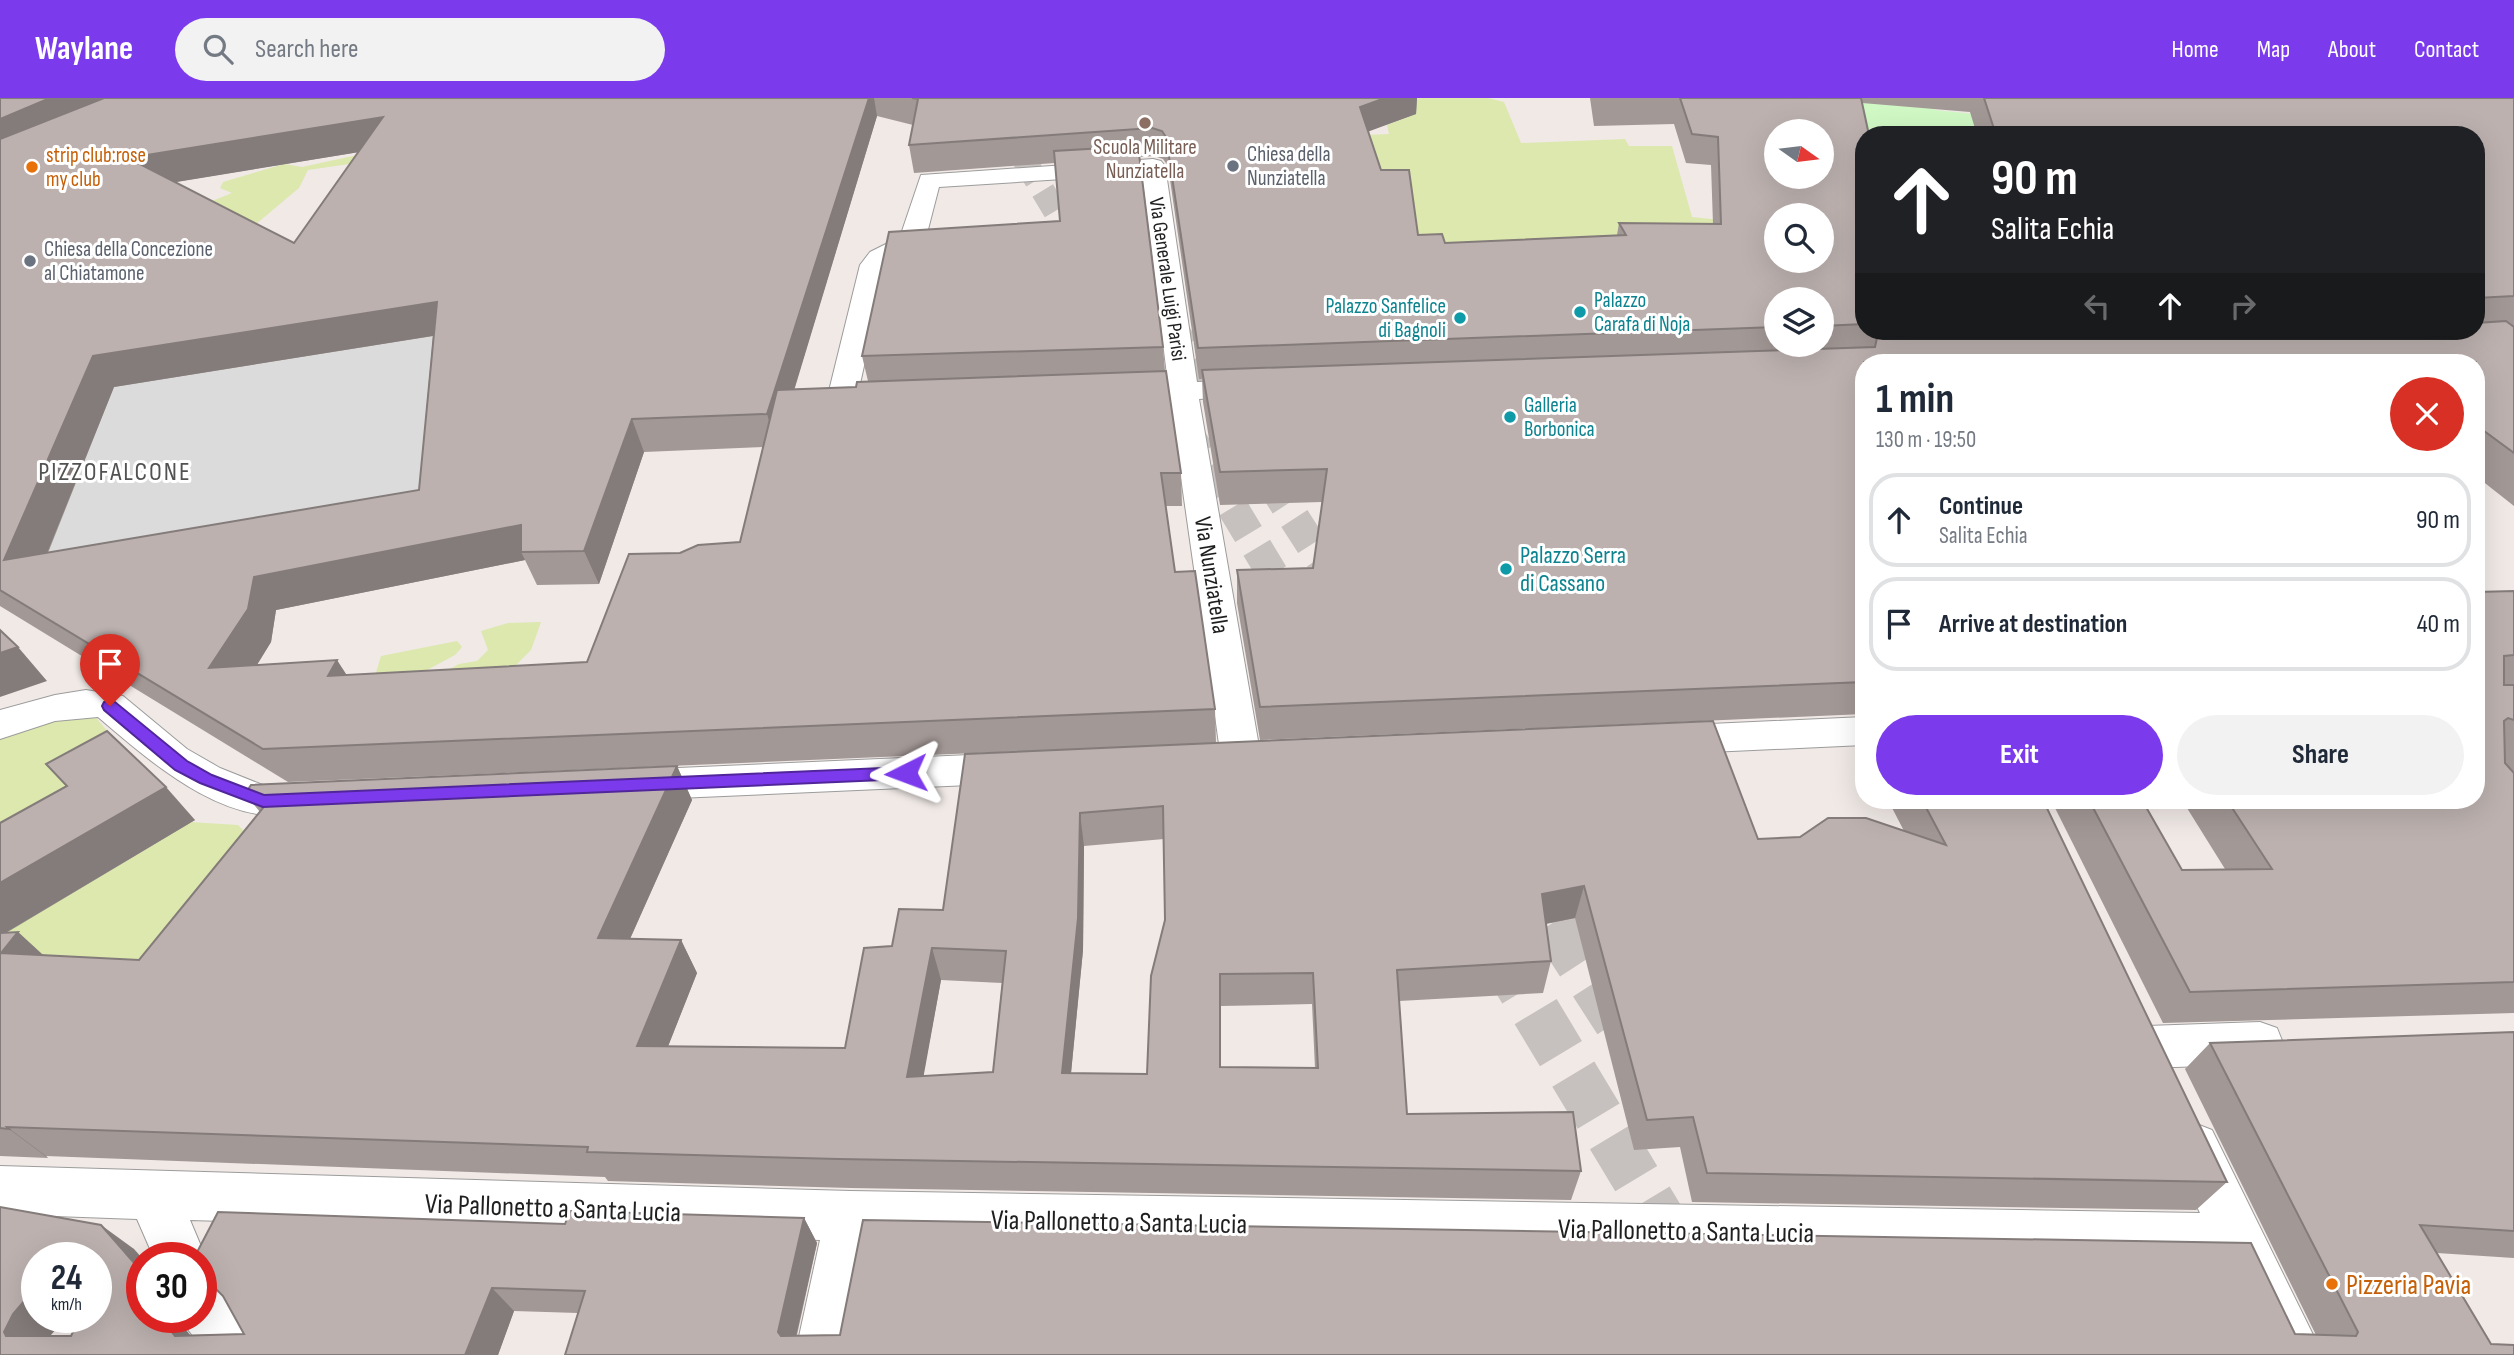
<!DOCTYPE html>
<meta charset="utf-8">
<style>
:root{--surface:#fff;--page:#f2f2f3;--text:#1f2937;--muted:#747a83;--line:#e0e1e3;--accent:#7c3aed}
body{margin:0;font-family:"Sofia Sans Condensed",sans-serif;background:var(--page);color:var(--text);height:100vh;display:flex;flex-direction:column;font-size:26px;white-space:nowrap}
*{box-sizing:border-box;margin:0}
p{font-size:23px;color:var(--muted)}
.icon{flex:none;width:38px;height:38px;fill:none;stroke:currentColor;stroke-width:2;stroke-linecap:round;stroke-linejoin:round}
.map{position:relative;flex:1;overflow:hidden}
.drawer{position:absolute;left:1855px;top:256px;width:630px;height:455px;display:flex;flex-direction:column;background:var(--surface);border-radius:28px;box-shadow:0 7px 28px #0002}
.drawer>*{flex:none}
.hud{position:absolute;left:1855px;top:28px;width:630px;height:214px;border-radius:28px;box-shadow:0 7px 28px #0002;background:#202124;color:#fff;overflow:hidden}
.needle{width:46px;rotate:104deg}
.tools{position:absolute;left:1764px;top:21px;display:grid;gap:14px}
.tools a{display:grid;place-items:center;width:70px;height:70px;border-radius:50%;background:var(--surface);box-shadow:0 7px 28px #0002;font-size:35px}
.speed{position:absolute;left:21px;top:1144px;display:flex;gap:14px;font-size:35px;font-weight:700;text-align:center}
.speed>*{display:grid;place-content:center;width:91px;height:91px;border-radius:50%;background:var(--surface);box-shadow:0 7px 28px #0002;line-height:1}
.speed small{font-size:18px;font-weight:400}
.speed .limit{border:10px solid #d22;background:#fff;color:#111}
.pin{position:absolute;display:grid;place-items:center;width:60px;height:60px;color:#fff;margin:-72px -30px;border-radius:50% 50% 50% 0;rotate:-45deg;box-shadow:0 0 7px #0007}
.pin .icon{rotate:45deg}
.me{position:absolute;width:77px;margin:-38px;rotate:267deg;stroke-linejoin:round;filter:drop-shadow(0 0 5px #0008)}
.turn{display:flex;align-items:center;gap:24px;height:147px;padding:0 21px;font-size:32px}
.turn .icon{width:91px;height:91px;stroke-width:2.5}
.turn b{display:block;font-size:49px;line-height:60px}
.lanes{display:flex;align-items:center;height:66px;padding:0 21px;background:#0003;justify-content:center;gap:35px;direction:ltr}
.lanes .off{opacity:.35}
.round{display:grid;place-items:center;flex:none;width:74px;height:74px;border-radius:37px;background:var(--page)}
.headline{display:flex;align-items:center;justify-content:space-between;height:119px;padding:0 21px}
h1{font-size:42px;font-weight:700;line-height:52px}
.primary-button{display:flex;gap:14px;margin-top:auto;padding:14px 21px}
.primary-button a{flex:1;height:80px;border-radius:42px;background:var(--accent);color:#fff;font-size:28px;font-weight:700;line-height:80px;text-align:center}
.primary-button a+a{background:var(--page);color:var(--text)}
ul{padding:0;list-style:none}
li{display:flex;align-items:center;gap:21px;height:94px;margin:0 14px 10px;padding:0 7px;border:4px solid var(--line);border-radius:28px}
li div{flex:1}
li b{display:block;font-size:26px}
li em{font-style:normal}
header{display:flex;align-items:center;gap:42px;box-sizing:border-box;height:98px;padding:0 35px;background:var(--accent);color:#fff}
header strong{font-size:33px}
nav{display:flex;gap:38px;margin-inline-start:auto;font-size:24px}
.search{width:490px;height:63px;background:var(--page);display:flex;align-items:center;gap:18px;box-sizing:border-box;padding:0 24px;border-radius:38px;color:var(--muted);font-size:26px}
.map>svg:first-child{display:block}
.grass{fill:#dce8ae}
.park{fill:#d0f8c5}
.parking{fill:#dbdbdb}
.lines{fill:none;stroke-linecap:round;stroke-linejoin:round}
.major-tunnel-far3{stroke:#c6c1be;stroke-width:24;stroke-dasharray:24 12;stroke-linecap:butt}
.major-tunnel-far2{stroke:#c6c1be;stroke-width:31;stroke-dasharray:31 16;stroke-linecap:butt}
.major-tunnel-far1{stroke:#c6c1be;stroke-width:38;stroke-dasharray:38 19;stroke-linecap:butt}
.major-tunnel{stroke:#c6c1be;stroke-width:49;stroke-dasharray:49 24;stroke-linecap:butt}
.minor-casing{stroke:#9c9c9c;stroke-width:2}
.minor{fill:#fff;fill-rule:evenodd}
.wall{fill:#a29896;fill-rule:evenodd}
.shaded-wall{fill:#847c7a}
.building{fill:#bcb1af;stroke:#847c7a;stroke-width:2;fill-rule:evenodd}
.route{fill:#7c3aed;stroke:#51269a;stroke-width:2}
.education-dot{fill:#8d6e63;stroke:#fff;stroke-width:2.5}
.worship-dot{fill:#6b7280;stroke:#fff;stroke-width:2.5}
.food-dot{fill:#e8710a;stroke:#fff;stroke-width:2.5}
.culture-dot{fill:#0f9aa8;stroke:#fff;stroke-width:2.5}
.labels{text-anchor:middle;stroke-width:6;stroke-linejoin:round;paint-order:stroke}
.far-education-label{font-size:21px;fill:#785e54;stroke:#fff}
.far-worship-label{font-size:21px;fill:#5b616d;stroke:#fff;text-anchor:start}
.far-food-label{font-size:21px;fill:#c56008;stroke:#fff;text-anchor:start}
.far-street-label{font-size:21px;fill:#1f1f1f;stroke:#fff}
.far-culture-label{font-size:21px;fill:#0d838f;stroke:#fff;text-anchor:start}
.culture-label{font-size:24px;fill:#0d838f;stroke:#fff;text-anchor:start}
.street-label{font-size:24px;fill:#1f1f1f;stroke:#fff}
.neighbourhood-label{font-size:26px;letter-spacing:2px;fill:#525252;stroke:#fff}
.near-street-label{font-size:28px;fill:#1f1f1f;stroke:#fff}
.near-food-label{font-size:28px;fill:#c56008;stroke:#fff;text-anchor:start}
</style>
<header>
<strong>Waylane</strong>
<div class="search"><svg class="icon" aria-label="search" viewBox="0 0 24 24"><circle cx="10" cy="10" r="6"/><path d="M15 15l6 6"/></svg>Search here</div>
<nav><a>Home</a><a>Map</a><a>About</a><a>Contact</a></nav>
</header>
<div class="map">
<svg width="2514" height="1257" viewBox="0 0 2514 1257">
<rect width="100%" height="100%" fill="#f0e9e6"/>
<g class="grass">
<path d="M1413,0H1488L1504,4L1521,45L1625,41L1629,48H1672L1692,119L1776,128V163L1416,167L1323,39L1389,36L1387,27L1416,16Z"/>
<path d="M408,46L411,57L308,72L299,90L250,131L212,103L232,95L220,90L223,84L284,66L302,69Z"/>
<path d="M541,524L531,552L501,582L422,586L459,566L477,563L488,552L481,533L508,525Z"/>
<path d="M457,543L462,549L455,557L401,586L372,588L381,558Z"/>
<path d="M87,609L135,666L0,778V640Z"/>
<path d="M190,724L238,727L253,742L195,864L2,867L0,838Z"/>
</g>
<path class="park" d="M1840,3L1931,7L1935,12L2180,37H1864Z"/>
<path class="parking" d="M451,235L436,425L31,495L114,289Z"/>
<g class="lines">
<path class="major-tunnel-far3" d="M987,0L1087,166"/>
<g class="major-tunnel-far2">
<path d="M1167,223L1336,485"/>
<path d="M1184,329L1278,485"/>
</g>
<g class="major-tunnel-far1">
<path d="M1277,483L1296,514"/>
<path d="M1335,483L1343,496"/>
<path d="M1525,779L1555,826"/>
</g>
<g class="major-tunnel">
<path d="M1554,824L1618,923"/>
<path d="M1498,851L1678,1150"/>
</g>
<defs>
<g id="minor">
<path d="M1153,61L1161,63L1165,68L1197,284L1255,282L1265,285L1270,291L1265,297L1199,301L1261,660L1255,670L1241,674L1227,670L1221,660L1170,302L1115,304L1105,301L1100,295L1105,289L1168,285L1142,76L939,89L925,143L921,148L886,168L858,295L888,297L892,303L888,309C870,314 848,316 830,311L826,305L860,167L870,154L900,139L921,77Z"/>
<path d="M86,592L123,598L187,651L220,670L265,688L295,687L309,691L315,702L309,713C232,737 152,665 98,619L55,623L0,641V612L55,597Z"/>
<path d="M1864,619V647L1667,656L1653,652L1648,642L1653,632L1667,628Z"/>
<path d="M1015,655L1029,660L1035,670L1029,680L1015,685L632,702L618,698L612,687L618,676L632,672Z"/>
<path d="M2260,924L2277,930L2283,945L2277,960L2260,966L2147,970L2130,964L2123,949L2130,934L2147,928Z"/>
<path d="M2194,1025L2212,1032L2323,1257H2266L2224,1166L872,1143L851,1257H795L820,1142L190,1122L206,1160L201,1172V1160H154L137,1121L0,1116V1068L851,1093L2200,1115L2169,1048L2176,1032Z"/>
<path d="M201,1180C232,1193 259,1226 272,1257H208L179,1220H201Z"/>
</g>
</defs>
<use href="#minor" class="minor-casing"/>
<use href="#minor" class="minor"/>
</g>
<g class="wall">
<path d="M0,0H1417L1416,16L1368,33L1381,72L1418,137L1445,145L1617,137L1619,125L1713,126L1711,67L1686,65L1674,26L1594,28L1590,0H2514V408L2476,378V264H1864V616L1260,642L1237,505V472L1313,470L1322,404L1220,407L1203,304L1202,281H1199L1168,68L1163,61L1154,58L1139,59L1163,249L1165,273L1181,375L1182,408H1166L1175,474L1215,611L1216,645L288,684L0,508ZM1862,5L1970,14L1977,37H2476V233H1864V37ZM877,18L913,27L909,47L914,75L1055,65L1060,123L862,258L868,283L856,289L794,291ZM359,54L294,145L175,84ZM1776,201H1822V247H1776ZM433,238L419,392L48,455L114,289ZM763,349L740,444L680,455L587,564L346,577L257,567L271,544L276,512L525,462L537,487L599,486L644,354Z"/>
<path d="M2514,492V915L2163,925L2051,702H2142L2182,772L2225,771L2182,702H2476Z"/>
<path d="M965,656L1758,741L1904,733L1888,702H2043L2227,1084L2196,1112L1692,1104L1680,1049L1634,1052L1575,820L1546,826L1551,863L1543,895L1399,903L1407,1016L1581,1073L1571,1102L851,1090L608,1083L605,1079L46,1058L48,1060L0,1058V725L66,688L46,666L195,722L6,835L18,834L43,858L139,862L260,714L245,696L677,668L692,702L630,841L681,842L697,875L668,948L845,950L892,848L943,812ZM1164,741L1165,822L1147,976L1071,975L1083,852L1084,748ZM941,882L1002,885L993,974L923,978ZM1312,906L1315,970L1221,969V908Z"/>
<path d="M2514,934V1160L2437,1155L2491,1246L565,1257L578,1215L514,1213L498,1257H0V1109L134,1151L142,1220H177L190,1237L244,1236L565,1126L804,1120L817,1145L797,1237H2316L2185,971L2210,945ZM37,1160L96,1220L71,1238H50L62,1224L37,1220Z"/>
</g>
<g class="shaded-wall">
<path d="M50,0H158L0,58V21Z"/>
<path d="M869,0H874L877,18L777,349L767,316Z"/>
<path d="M1385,0H1417L1416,16L1359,37L1360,9Z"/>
<path d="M383,19L396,48L146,89L128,60Z"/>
<path d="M437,204L451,235L114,289L31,495L4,462L93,258Z"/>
<path d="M1972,233H1984L1976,252Z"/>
<path d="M632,321L644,354L599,486L584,453Z"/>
<path d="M521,427V454L525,462L276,512L271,544L234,604L209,570L254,479Z"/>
<path d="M18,549L47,583L0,599V555Z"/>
<path d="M337,562L359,596L328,578Z"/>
<path d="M677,668L692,702L616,872L598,840Z"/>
<path d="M166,689L195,722L0,838V785Z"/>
<path d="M1080,715L1084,748L1083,852L1068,1006L1062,975Z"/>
<path d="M1584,788L1575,820L1534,828L1542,796Z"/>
<path d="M18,834L53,866L1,855Z"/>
<path d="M681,842L697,875L656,979L637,948Z"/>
<path d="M932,850L941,882L918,1009L907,979Z"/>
<path d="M1220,876L1221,908V1000L1220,969Z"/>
<path d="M7,1029L46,1058L48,1060L9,1031Z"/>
<path d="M804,1120L817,1145L792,1256L778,1234Z"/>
<path d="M101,1127L134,1151L142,1160V1174Z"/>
<path d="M492,1190L514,1213L498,1257H465Z"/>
<path d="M37,1195V1220H70L62,1224L50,1238H6L4,1234L13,1216L25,1202Z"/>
<path d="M161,1220H176L206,1257L175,1238Z"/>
</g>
<g class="building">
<path d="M0,0H50L0,21Z"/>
<path d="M104,0H869L767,316L632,321L584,453L521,454V427L254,479L248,511L209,570L337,562L328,578L587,564L629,456L680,455L698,447L740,444L777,292L856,289L857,284L1166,273L1181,375H1161L1175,474L1195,473L1215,611L263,651L0,492V41ZM383,19L294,145L128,60ZM437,204L419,392L4,462L93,258Z"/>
<path d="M912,0H1385L1360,9L1381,72H1409L1418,137L1442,136L1445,145L1626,137L1619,125L1721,126L1718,39L1692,36L1680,0H1861L1869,37H1864V226L1822,228V201H1776V229L1198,250L1166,39L1162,33L1152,30L909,47L918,1ZM1776,33H1822V79H1776ZM1776,117H1822V163H1776Z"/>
<path d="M1984,0H2514V198L2476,200V37H1996Z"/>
<path d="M1138,48L1163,249L862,258L889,134L1060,123L1054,53Z"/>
<path d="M2506,223L2514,229V355L2476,327V264H1864V584L1260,609L1237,472L1313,470L1327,371L1220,374L1202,272L1875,249L1878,235L1888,234V233H1972L1975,235H2206L2267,233H2476V225Z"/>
<path d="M2514,493V557L2504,558V587H2514V622L2508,620L2504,623L2505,665L2514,675V884L2190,894L2089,702H2142L2182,772L2272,771L2227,702H2476V494Z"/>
<path d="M0,532L18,549L0,555Z"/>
<path d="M1713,623L1758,741L1800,739L1828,720H1866L1946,747L1922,702H2043L2227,1084L1707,1075L1693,1019L1647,1022L1584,788L1542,796L1551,863L1397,872L1407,1016L1573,1014L1581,1073L838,1061L587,1054L588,1049L7,1029L9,1031L0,1030V835L18,834L1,855L139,862L263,710L245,696L251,687L677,668L598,840L681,842L637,948L845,950L864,850L892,848L899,811L943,812L965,656ZM1163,708L1165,822L1151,878L1147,976L1062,975L1078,820L1080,715ZM932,850L1006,853L993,974L907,979ZM1313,875L1318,970L1220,969V876Z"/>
<path d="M107,633L166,689L0,785V725L67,688L46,666Z"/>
<path d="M2514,934V1133L2420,1127L2491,1246L2514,1247V1257H565L585,1193L492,1190L465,1257H0V1109L101,1127L142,1174V1220H161L175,1238L244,1236L223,1198L201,1176V1160H194L218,1114L565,1126L570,1113L804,1120L778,1234L781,1238L840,1237L863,1122L2251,1145L2295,1236L2356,1238L2358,1234L2210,945ZM37,1160H96V1220H79V1222L71,1238H6L4,1234L13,1216L25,1202L37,1195Z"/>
</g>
<path class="route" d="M110,602L115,604L187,663L212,677L264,697L906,669L914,675L906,681L263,709L200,685L175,672L104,612L102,608L104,604Z"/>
<circle class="education-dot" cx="1145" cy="25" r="7"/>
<g class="worship-dot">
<circle cx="1233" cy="68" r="7"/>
<circle cx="30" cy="163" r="7"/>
</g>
<g class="food-dot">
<circle cx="32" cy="69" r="7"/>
<circle cx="2332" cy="1186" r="7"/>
</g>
<g class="culture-dot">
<circle cx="1580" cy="214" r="7"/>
<circle cx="1460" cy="220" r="7"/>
<circle cx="1510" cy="319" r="7"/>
<circle cx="1506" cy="471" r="7"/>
</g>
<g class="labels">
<g class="far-education-label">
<text x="1145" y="56">Scuola Militare<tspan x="1145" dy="24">Nunziatella</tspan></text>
</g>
<g class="far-worship-label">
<text x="1247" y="63">Chiesa della<tspan x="1247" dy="24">Nunziatella</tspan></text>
<text x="44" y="158">Chiesa della Concezione<tspan x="44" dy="24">al Chiatamone</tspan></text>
</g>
<g class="far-food-label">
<text x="46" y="64">strip club:rose<tspan x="46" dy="24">my club</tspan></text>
</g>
<g class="far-street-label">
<text transform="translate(1168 181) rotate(82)" y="7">Via Generale Luigi Parisi</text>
</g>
<g class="far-culture-label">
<text x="1594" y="209">Palazzo<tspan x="1594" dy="24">Carafa di Noja</tspan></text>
<text x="1446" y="215" text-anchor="end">Palazzo Sanfelice<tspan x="1446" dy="24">di Bagnoli</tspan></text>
<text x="1524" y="314">Galleria<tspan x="1524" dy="24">Borbonica</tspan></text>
</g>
<g class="culture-label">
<text x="1520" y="465">Palazzo Serra<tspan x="1520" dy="28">di Cassano</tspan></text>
</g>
<g class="street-label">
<text transform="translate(1212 477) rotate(81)" y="8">Via Nunziatella</text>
</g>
<g class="neighbourhood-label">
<text x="115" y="382">PIZZOFALCONE</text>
</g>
<g class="near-street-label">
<text transform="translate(553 1109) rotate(2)" y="10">Via Pallonetto a Santa Lucia</text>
<text transform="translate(1119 1123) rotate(1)" y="10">Via Pallonetto a Santa Lucia</text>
<text transform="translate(1686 1132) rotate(1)" y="10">Via Pallonetto a Santa Lucia</text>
</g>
<g class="near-food-label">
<text x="2346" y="1196">Pizzeria Pavia</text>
</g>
</g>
</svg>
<div class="tools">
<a><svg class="needle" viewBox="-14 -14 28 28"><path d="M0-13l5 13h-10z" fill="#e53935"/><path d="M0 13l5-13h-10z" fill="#747a83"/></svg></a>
<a><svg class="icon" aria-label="search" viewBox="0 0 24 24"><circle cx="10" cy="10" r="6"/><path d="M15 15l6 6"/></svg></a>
<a><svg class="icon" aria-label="layers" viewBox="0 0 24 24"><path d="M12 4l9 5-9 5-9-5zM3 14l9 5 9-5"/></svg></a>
</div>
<div class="speed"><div>24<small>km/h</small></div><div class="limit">30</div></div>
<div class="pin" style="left:110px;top:608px;background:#d93025"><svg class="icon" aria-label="arrive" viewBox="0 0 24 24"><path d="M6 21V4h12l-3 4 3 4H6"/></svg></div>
<svg class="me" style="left:906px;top:675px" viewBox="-20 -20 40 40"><path d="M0-17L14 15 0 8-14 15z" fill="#7c3aed" stroke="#fff" stroke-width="4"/></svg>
<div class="hud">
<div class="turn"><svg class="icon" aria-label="ahead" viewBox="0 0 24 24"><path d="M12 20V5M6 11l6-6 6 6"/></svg><div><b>90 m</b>Salita Echia</div></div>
<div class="lanes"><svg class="icon off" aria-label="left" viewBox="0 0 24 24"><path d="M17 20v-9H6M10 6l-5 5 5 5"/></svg><svg class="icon" aria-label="ahead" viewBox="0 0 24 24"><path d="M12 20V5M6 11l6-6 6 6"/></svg><svg class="icon off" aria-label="right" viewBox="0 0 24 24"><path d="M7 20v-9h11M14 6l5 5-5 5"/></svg></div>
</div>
<section class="drawer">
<div class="headline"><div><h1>1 min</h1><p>130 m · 19:50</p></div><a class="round" style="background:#d93025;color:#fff"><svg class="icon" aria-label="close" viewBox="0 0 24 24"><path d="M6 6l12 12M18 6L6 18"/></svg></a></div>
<ul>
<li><svg class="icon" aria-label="ahead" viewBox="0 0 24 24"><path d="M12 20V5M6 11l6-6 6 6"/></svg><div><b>Continue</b><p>Salita Echia</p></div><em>90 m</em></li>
<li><svg class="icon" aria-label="arrive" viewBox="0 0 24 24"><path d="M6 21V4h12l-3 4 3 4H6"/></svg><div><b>Arrive at destination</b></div><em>40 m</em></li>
</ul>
<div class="primary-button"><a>Exit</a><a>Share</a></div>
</section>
</div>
